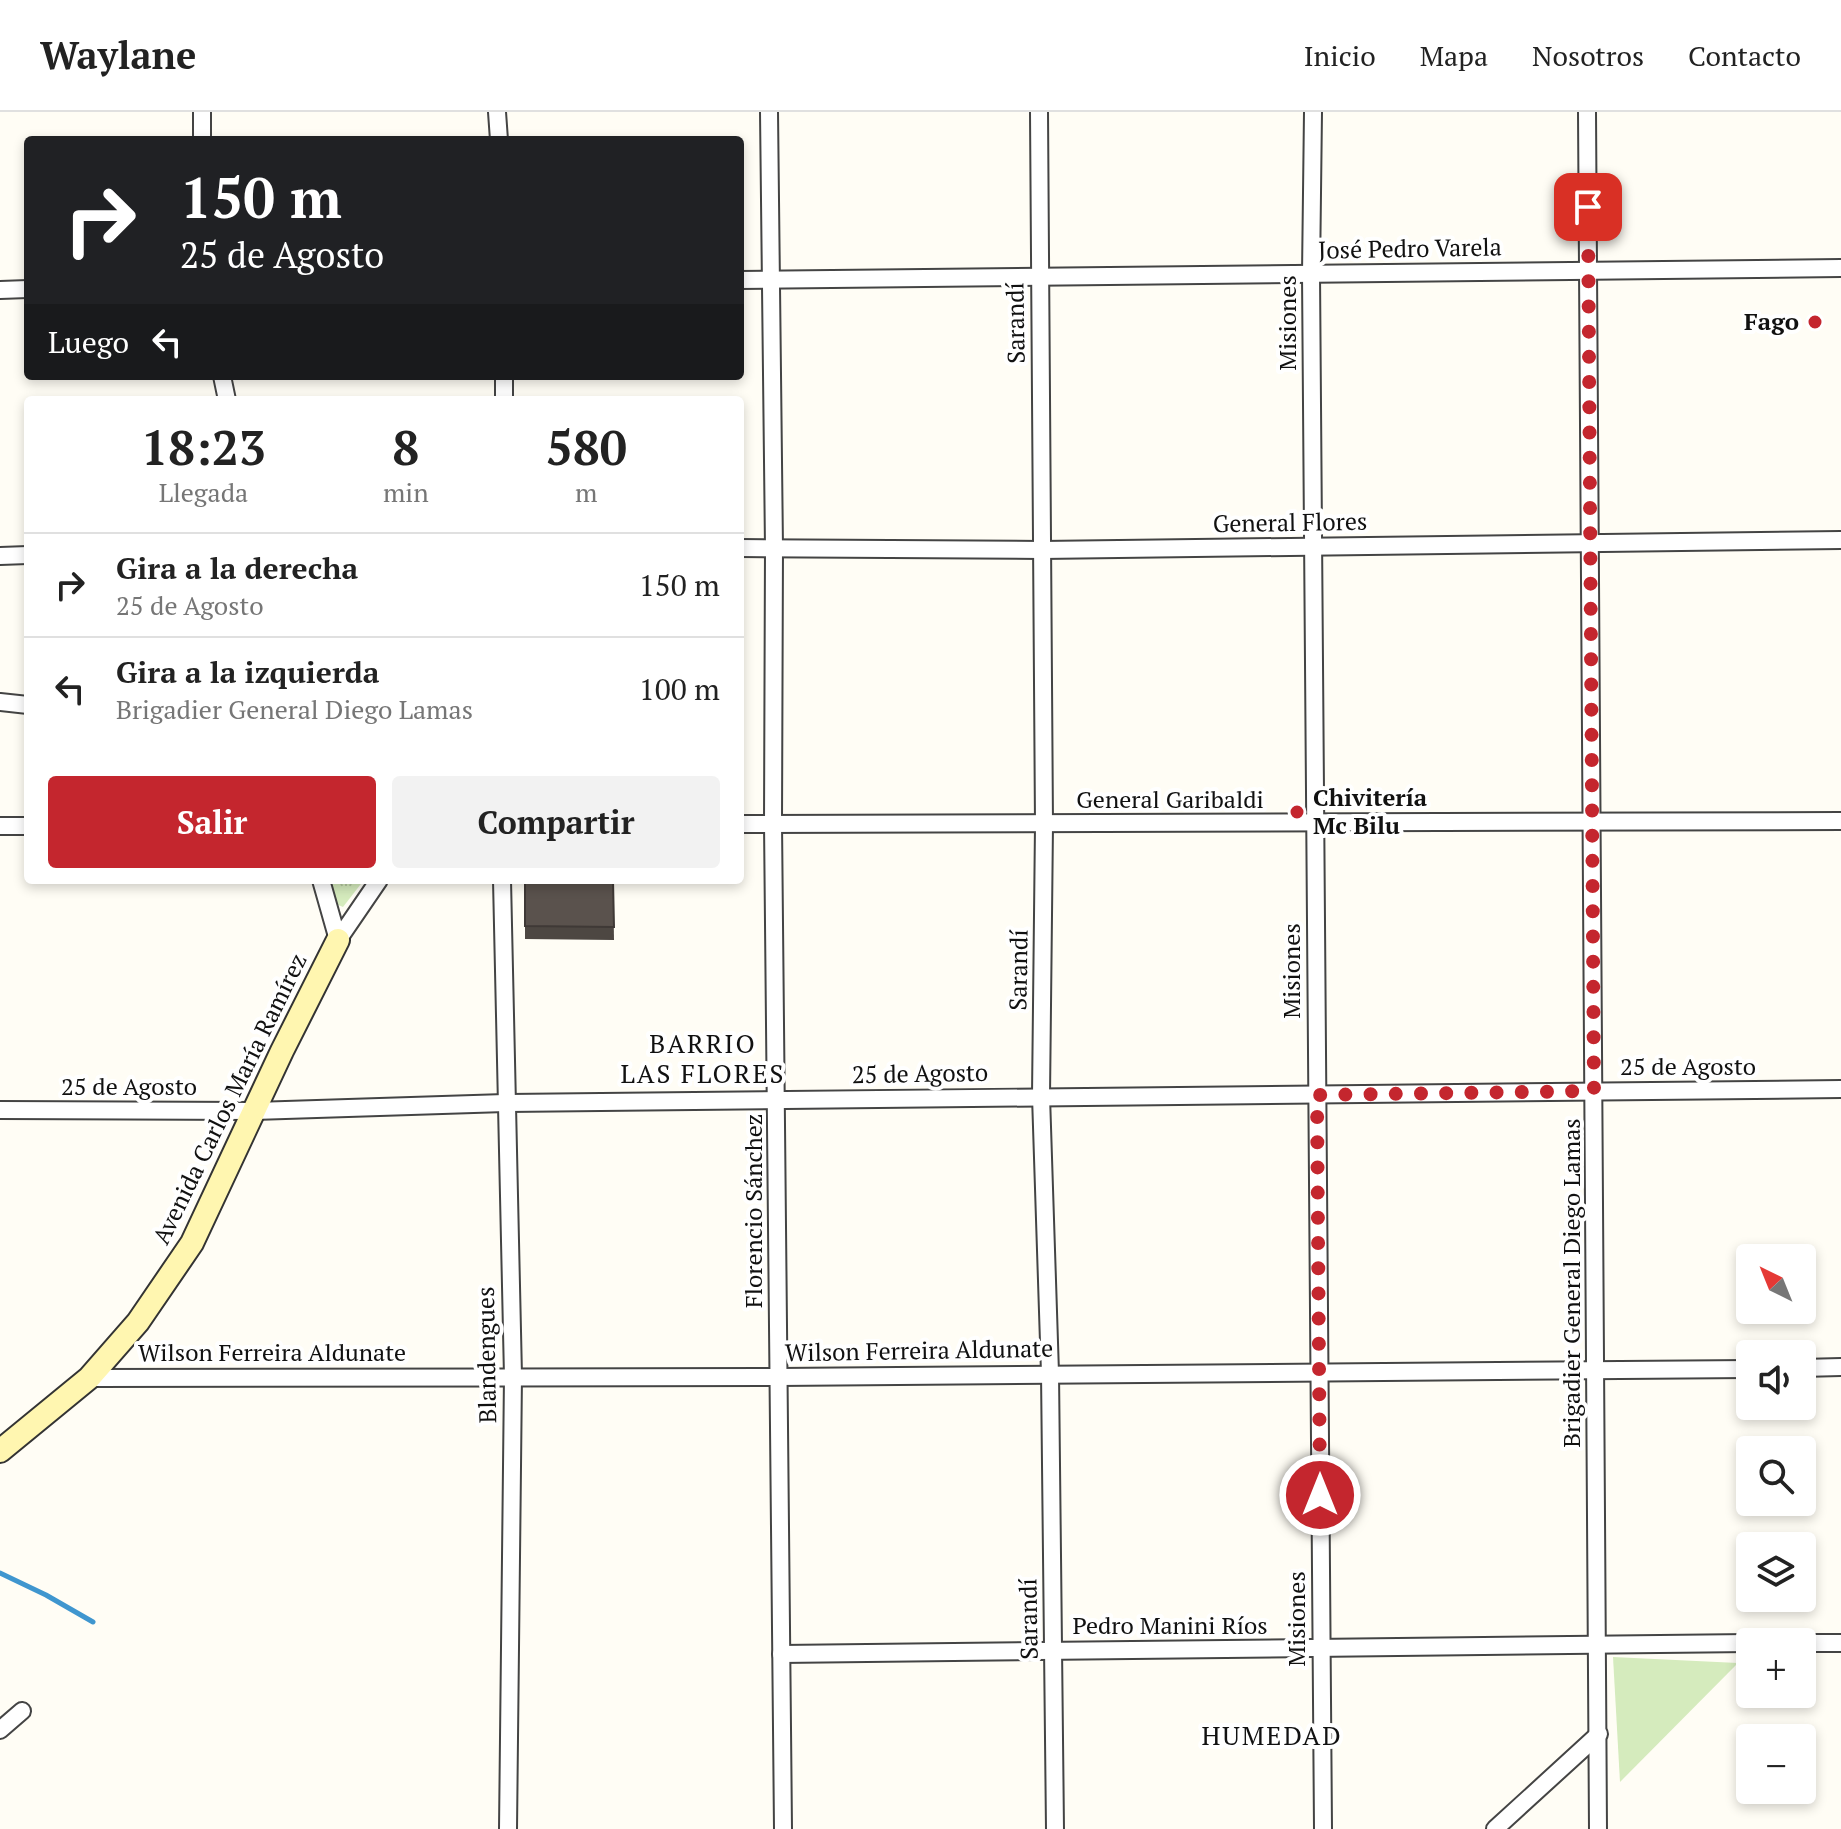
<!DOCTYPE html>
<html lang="es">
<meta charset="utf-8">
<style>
:root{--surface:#fff;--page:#f2f2f2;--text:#222;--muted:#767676;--line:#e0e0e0;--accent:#c4262e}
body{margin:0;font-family:"PT Serif",serif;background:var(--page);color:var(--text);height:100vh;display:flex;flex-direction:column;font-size:30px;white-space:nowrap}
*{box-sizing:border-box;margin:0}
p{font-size:26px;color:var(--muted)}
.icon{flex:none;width:44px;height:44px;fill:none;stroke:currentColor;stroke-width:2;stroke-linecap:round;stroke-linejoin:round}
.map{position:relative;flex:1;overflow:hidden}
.panel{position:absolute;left:24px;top:284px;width:720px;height:488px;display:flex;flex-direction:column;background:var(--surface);border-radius:8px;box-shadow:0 4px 12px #0003}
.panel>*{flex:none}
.hud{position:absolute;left:24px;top:24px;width:720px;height:244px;border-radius:8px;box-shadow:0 4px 12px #0003;background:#202124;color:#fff;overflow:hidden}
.needle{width:52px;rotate:317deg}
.tools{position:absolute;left:1736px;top:1132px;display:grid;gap:16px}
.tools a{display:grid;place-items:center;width:80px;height:80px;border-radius:8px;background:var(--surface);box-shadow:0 4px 12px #0003;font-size:40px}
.pin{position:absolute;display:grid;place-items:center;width:68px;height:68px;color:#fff;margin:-34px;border-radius:16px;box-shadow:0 4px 12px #0006}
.me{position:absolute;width:88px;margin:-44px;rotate:0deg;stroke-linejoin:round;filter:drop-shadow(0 0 6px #0008)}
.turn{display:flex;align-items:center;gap:28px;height:168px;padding:0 24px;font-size:36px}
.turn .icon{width:104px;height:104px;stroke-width:2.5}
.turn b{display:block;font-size:56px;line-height:68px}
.then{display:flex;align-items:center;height:76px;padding:0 24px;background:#0003;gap:16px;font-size:30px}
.eta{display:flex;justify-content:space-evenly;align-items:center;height:136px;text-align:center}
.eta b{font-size:48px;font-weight:600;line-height:56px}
.cta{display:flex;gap:16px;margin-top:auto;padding:16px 24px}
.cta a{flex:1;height:92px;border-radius:8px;background:var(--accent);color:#fff;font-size:32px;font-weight:600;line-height:92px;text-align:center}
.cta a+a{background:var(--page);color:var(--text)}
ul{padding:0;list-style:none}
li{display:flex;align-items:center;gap:24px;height:104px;padding:0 24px;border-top:2px solid var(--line)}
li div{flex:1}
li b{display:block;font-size:30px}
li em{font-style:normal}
header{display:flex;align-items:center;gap:48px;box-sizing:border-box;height:112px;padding:0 40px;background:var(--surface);border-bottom:2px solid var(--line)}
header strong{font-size:38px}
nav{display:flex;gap:44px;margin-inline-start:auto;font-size:28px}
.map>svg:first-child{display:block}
.grass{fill:url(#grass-tufts)}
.park{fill:#d5ebbd}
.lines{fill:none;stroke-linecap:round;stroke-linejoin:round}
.stream{stroke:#3f96cf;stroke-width:5}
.street-casing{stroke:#444;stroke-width:20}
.secondary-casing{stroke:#333;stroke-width:26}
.street{stroke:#fff;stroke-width:16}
.secondary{stroke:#fff6b0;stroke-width:22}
.wall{fill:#4d4742}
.building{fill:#5a524d;stroke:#3f3936;stroke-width:2}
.route{stroke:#c4262e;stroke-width:14;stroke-dasharray:0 25.2}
.poi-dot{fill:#c4262e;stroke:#fff;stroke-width:3}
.labels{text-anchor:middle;stroke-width:8;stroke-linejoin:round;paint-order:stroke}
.street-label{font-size:24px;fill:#111;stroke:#fff}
.poi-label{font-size:24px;font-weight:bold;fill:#111;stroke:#fff;text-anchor:end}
.neighbourhood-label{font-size:26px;letter-spacing:2px;fill:#111;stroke:#fff}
</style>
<header>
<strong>Waylane</strong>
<nav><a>Inicio</a><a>Mapa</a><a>Nosotros</a><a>Contacto</a></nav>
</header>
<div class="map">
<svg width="1841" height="1717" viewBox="0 0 1841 1717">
<defs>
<pattern id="grass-tufts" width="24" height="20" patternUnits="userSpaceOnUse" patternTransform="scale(2)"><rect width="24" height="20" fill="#d5ebbd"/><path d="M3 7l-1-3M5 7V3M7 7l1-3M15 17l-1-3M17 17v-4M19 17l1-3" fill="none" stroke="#b6c8a1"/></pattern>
</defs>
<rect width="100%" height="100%" fill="#fffdf5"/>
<path class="grass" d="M330,768H364L343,795L336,792Z"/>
<path class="park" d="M1613,1545L1738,1551L1620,1670Z"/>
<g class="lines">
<path class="stream" d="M0,1461L46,1483L93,1510"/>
<defs>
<g id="street">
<path d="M202,0V28"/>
<path d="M497,0L499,28"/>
<path d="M769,0L774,436L773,711L783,1717"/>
<path d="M1039,0L1044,713L1041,984L1050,1261L1055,1717"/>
<path d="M1313,0L1311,162L1323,1717"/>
<path d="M1587,0L1598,1717"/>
<path d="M740,168L1841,156"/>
<path d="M0,178L28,177"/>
<path d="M222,264L227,288"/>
<path d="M504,288V264"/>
<path d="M740,436L1042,438L1841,428"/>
<path d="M0,444L28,443"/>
<path d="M0,590L28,593"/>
<path d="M740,712L1841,709"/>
<path d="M0,714H28"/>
<path d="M321,768L338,828"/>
<path d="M502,768L513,1264L508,1717"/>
<path d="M338,828L379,768"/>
<path d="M0,998L254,999L505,991L1841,977"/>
<path d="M1802,1256L1841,1255"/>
<path d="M89,1266L779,1265L1750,1257"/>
<path d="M1802,1531H1841"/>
<path d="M781,1542L1750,1531"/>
<path d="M0,1618L22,1599"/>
<path d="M1495,1717L1599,1622"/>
</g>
<path id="secondary" d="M0,1339L89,1266L138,1210L192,1131L282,939L338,828"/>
</defs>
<use href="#street" class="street-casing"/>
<use href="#secondary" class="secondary-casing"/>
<use href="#street" class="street"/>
<use href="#secondary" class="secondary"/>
</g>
<path class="wall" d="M525,768H613L614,828L525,827Z"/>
<path class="building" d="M525,768H613L614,815L525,814Z"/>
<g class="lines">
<path class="route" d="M1320,1383L1317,983L1594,979L1588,95"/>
</g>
<g class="poi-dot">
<circle cx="1815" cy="210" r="8"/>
<circle cx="1297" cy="700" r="8"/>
</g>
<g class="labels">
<g class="street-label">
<text transform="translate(1410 137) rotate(-1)" y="8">José Pedro Varela</text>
<text transform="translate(1016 211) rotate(-91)" y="8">Sarandí</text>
<text transform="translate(1288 211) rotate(-90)" y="8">Misiones</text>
<text transform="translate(1290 411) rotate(-1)" y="8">General Flores</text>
<text x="1170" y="696">General Garibaldi</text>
<text transform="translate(1019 858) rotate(-89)" y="8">Sarandí</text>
<text transform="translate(1292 859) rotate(-90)" y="8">Misiones</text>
<text x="1688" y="963">25 de Agosto</text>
<text transform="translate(920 962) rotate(-1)" y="8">25 de Agosto</text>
<text x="129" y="983">25 de Agosto</text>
<text transform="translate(230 987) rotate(-64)" y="8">Avenida Carlos María Ramírez</text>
<text transform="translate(754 1099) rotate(-90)" y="8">Florencio Sánchez</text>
<text transform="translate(1572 1171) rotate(-90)" y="8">Brigadier General Diego Lamas</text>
<text transform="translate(919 1239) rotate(-1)" y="8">Wilson Ferreira Aldunate</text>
<text x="272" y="1249">Wilson Ferreira Aldunate</text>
<text transform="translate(487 1243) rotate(-91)" y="8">Blandengues</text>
<text transform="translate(1029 1507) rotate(-91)" y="8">Sarandí</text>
<text transform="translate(1297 1507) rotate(-90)" y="8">Misiones</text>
<text x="1170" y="1522">Pedro Manini Ríos</text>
</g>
<g class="poi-label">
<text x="1799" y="218">Fago</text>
<text x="1313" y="694" text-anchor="start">Chivitería<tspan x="1313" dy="28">Mc Bilu</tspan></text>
</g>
<g class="neighbourhood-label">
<text x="703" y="941">BARRIO<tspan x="703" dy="30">LAS FLORES</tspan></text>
<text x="1272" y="1633">HUMEDAD</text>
</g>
</g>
</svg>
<div class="tools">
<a><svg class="needle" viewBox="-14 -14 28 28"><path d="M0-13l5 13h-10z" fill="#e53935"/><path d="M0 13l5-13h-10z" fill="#767676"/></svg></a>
<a><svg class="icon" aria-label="sound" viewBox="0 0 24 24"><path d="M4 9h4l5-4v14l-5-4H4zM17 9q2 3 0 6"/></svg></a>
<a><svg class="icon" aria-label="search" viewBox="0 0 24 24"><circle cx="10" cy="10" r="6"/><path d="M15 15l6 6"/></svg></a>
<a><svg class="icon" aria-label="layers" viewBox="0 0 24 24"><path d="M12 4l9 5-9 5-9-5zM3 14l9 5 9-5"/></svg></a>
<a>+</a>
<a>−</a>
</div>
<div class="pin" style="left:1588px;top:95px;background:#d93025"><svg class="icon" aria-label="arrive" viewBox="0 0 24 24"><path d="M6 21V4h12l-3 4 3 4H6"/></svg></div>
<svg class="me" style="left:1320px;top:1383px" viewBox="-20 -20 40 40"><circle r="17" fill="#c4262e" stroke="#fff" stroke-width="3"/><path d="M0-11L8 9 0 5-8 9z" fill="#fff"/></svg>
<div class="hud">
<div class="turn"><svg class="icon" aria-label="right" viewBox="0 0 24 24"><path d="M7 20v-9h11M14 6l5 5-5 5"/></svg><div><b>150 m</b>25 de Agosto</div></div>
<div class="then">Luego<svg class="icon" aria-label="left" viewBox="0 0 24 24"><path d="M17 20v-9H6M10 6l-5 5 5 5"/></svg></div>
</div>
<section class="panel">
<div class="eta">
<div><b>18:23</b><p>Llegada</p></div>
<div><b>8</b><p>min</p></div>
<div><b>580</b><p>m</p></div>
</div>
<ul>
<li><svg class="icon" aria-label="right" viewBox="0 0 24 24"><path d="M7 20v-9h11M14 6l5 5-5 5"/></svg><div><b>Gira a la derecha</b><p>25 de Agosto</p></div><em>150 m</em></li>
<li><svg class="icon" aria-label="left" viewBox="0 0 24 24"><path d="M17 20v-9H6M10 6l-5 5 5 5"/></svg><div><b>Gira a la izquierda</b><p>Brigadier General Diego Lamas</p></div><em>100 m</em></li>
</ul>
<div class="cta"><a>Salir</a><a>Compartir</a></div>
</section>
</div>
